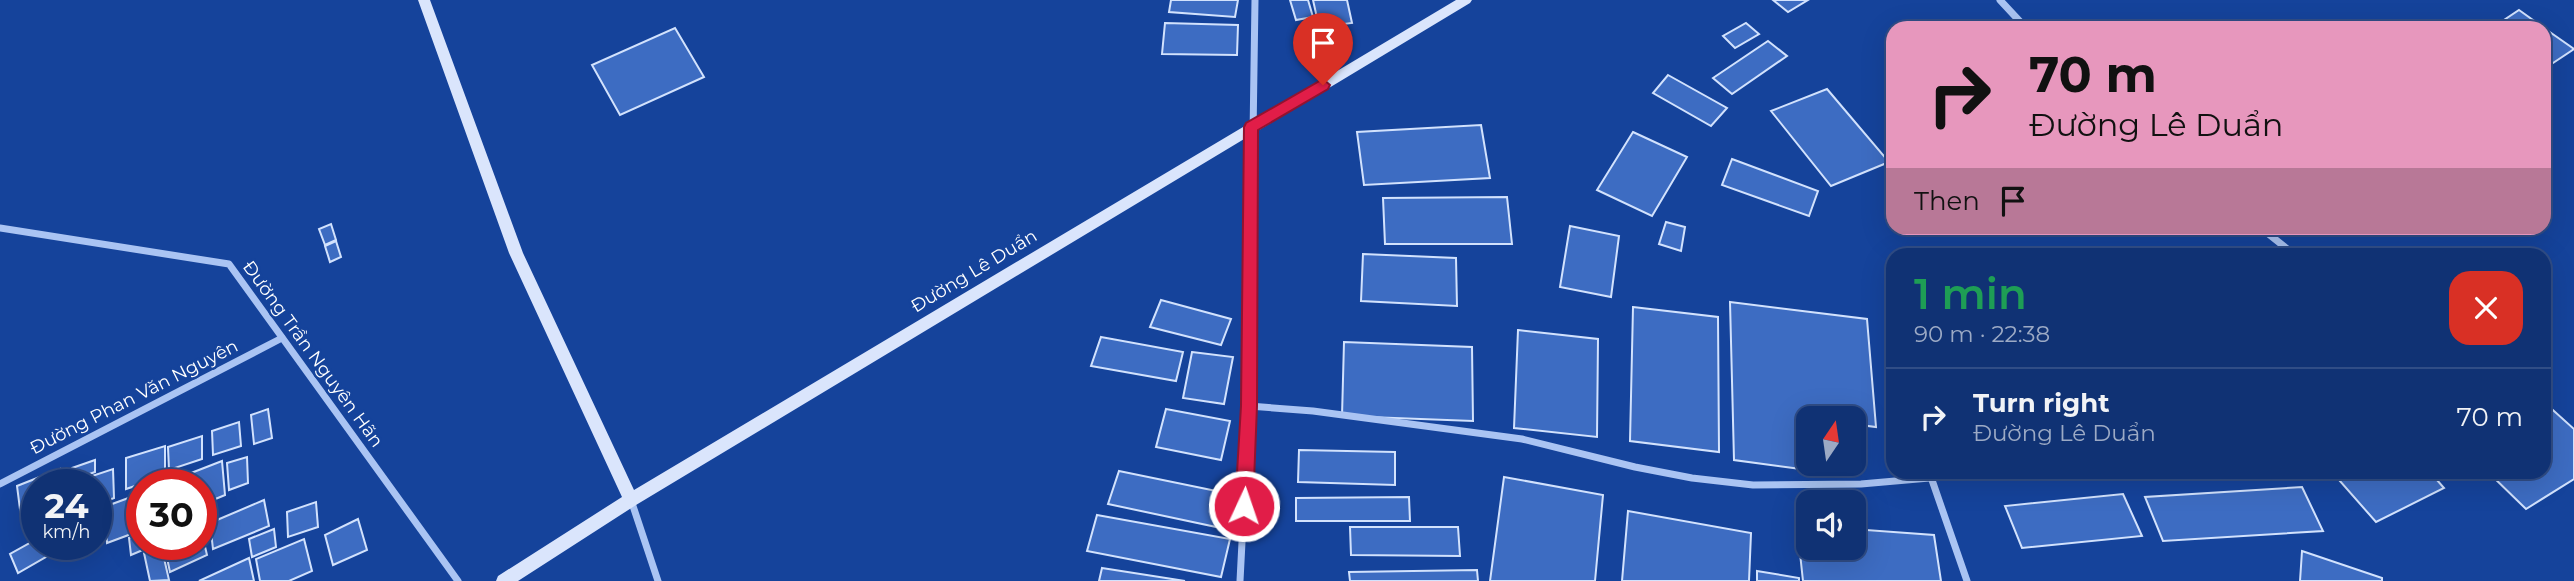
<!DOCTYPE html>
<meta charset="utf-8">
<style>
:root{--surface:#103274;--page:#193a79;--text:#f1f3f6;--muted:#9caac5;--line:#304d86}
body{margin:0;font-family:Montserrat,sans-serif;background:var(--page);color:var(--text);height:100vh;display:flex;flex-direction:column;font-size:26px;white-space:nowrap}
*{box-sizing:border-box;margin:0}
p{font-size:23px;color:var(--muted)}
.icon{flex:none;width:38px;height:38px;fill:none;stroke:currentColor;stroke-width:2;stroke-linecap:round;stroke-linejoin:round}
.map{position:relative;flex:1;overflow:hidden}
.side{position:absolute;left:1886px;top:248px;width:665px;height:231px;display:flex;flex-direction:column;background:var(--surface);border-radius:21px;box-shadow:0 7px 28px #0002,0 0 0 2px var(--line)}
.side>*{flex:none}
.banner{position:absolute;left:1886px;top:21px;width:665px;height:214px;border-radius:21px;box-shadow:0 7px 28px #0002,0 0 0 2px var(--line);background:#e797bd;color:#111;overflow:hidden}
.needle{width:46px;rotate:13deg}
.tools{position:absolute;left:1796px;top:406px;display:grid;gap:14px}
.tools a{display:grid;place-items:center;width:70px;height:70px;border-radius:14px;background:var(--surface);box-shadow:0 7px 28px #0002,0 0 0 2px var(--line);font-size:35px}
.speed{position:absolute;left:21px;top:469px;display:flex;gap:14px;font-size:35px;font-weight:700;text-align:center}
.speed>*{display:grid;place-content:center;width:91px;height:91px;border-radius:50%;background:var(--surface);box-shadow:0 7px 28px #0002,0 0 0 2px var(--line);line-height:1}
.speed small{font-size:18px;font-weight:400}
.speed .limit{border:10px solid #d22;background:#fff;color:#111}
.pin{position:absolute;display:grid;place-items:center;width:60px;height:60px;color:#fff;margin:-72px -30px;border-radius:50% 50% 50% 0;rotate:-45deg;box-shadow:0 0 7px #0007}
.pin .icon{rotate:45deg}
.me{position:absolute;width:77px;margin:-38px;rotate:3deg;stroke-linejoin:round;filter:drop-shadow(0 0 5px #0008)}
.turn{display:flex;align-items:center;gap:24px;height:147px;padding:0 28px;font-size:32px}
.turn .icon{width:91px;height:91px;stroke-width:2.5}
.turn b{display:block;font-size:49px;line-height:60px}
.then{display:flex;align-items:center;height:66px;padding:0 28px;background:#0003;gap:14px;font-size:26px}
.round{display:grid;place-items:center;flex:none;width:74px;height:74px;border-radius:21px;background:var(--page)}
.summary{display:flex;align-items:center;justify-content:space-between;height:119px;padding:0 28px}
h1{font-size:42px;font-weight:600;line-height:52px;color:#1e9e55}
ul{padding:0;list-style:none}
li{display:flex;align-items:center;gap:21px;height:98px;padding:0 28px;border-top:2px solid var(--line)}
li div{flex:1}
li b{display:block;font-size:26px}
li em{font-style:normal}
.map>svg:first-child{display:block}
.building{fill:#3d6cc2;stroke:#d2e2fd;stroke-width:2}
.lines{fill:none;stroke-linecap:round;stroke-linejoin:round}
.street{stroke:#aac4f3;stroke-width:7}
.secondary{fill:#dae5fc;fill-rule:evenodd}
.route{fill:#e11d48;stroke:#92132f;stroke-width:2}
.labels{text-anchor:middle;stroke-width:5;stroke-linejoin:round;paint-order:stroke}
.street-label{font-size:18px;fill:#fff;stroke:#15439b}
</style>
<div class="map">
<svg width="2574" height="581" viewBox="0 0 2574 581">
<rect width="100%" height="100%" fill="#15439b"/>
<g class="building">
<path d="M1171,0H1238L1235,17L1169,12Z"/>
<path d="M1290,0H1308L1313,17L1296,20Z"/>
<path d="M1313,0H1347L1352,23L1319,27Z"/>
<path d="M1773,0H1808L1788,12Z"/>
<path d="M2519,10L2544,28H2492Z"/>
<path d="M1165,23L1238,25L1237,55L1162,54Z"/>
<path d="M1746,23L1759,34L1735,48L1723,36Z"/>
<path d="M675,28L704,77L620,115L592,65Z"/>
<path d="M2544,28L2574,49L2544,69Z"/>
<path d="M1768,41L1787,56L1732,94L1713,78Z"/>
<path d="M1668,75L1727,108L1711,126L1653,93Z"/>
<path d="M1827,89L1889,162L1831,186L1771,111Z"/>
<path d="M1481,125L1490,178L1364,185L1357,132Z"/>
<path d="M1633,132L1687,157L1652,216L1597,190Z"/>
<path d="M1732,159L1818,191L1809,216L1722,185Z"/>
<path d="M1507,197L1512,244H1385L1383,198Z"/>
<path d="M1666,222L1685,227L1681,251L1659,244Z"/>
<path d="M331,224L336,240L325,245L319,229Z"/>
<path d="M1570,226L1619,236L1611,297L1560,287Z"/>
<path d="M336,241L341,257L330,262L325,246Z"/>
<path d="M1363,254L1456,258L1457,306L1361,301Z"/>
<path d="M1161,300L1231,319L1221,345L1150,327Z"/>
<path d="M1730,302L1867,319L1876,427L1853,424V418H1808V464H1815L1816,471L1734,460Z"/>
<path d="M1633,307L1718,317L1719,452L1630,441Z"/>
<path d="M1518,330L1598,339L1597,437L1514,428Z"/>
<path d="M1101,337L1183,352L1176,381L1091,366Z"/>
<path d="M1344,342L1472,347L1473,421L1342,416Z"/>
<path d="M1192,352L1233,357L1224,404L1183,398Z"/>
<path d="M2544,402L2574,429V479L2526,509L2488,472H2544Z"/>
<path d="M268,409L272,438L254,444L251,415Z"/>
<path d="M1166,409L1230,421L1221,460L1156,447Z"/>
<path d="M239,422L241,446L213,455L212,431Z"/>
<path d="M202,436V459L169,470L168,447Z"/>
<path d="M165,446V476L126,489V458Z"/>
<path d="M1299,450L1395,452V485L1298,482Z"/>
<path d="M247,457L248,483L229,490L227,463Z"/>
<path d="M95,460V472L73,480L72,468Z"/>
<path d="M222,461L225,495L201,505V485H187L186,475Z"/>
<path d="M60,469L62,485H37V511L21,517L17,486Z"/>
<path d="M113,469L114,498L96,505V485H77V481Z"/>
<path d="M1119,471L1231,494L1221,528L1108,504Z"/>
<path d="M2332,472H2430L2444,488L2376,522Z"/>
<path d="M182,474L183,485H153Z"/>
<path d="M1504,477L1603,495L1595,581H1490Z"/>
<path d="M2302,487L2323,531L2163,541L2145,497Z"/>
<path d="M142,493V530L107,543L104,507Z"/>
<path d="M2123,494L2142,536L2022,548L2005,506Z"/>
<path d="M1409,497L1410,521H1296V498Z"/>
<path d="M264,500L269,526L213,549L210,523Z"/>
<path d="M316,502L318,527L288,537L287,512Z"/>
<path d="M1628,511L1751,533L1749,581H1622Z"/>
<path d="M1097,515L1230,539L1221,577L1087,551Z"/>
<path d="M358,519L367,550L333,565L325,535Z"/>
<path d="M1797,525L1808,526V548H1853V529L1934,535L1941,581H1803Z"/>
<path d="M1350,527H1458L1460,556L1351,555Z"/>
<path d="M274,529L276,547L252,557L249,539Z"/>
<path d="M201,530L207,555L170,572L164,544H201Z"/>
<path d="M142,533V544H157L131,555L129,538Z"/>
<path d="M37,539V544H47L51,554L18,573L10,554Z"/>
<path d="M304,539L312,571L289,581H260L256,559Z"/>
<path d="M161,545L169,580L150,581L144,553Z"/>
<path d="M2302,551L2382,578V581H2300Z"/>
<path d="M249,558L254,581H199Z"/>
<path d="M1102,568L1185,581H1099Z"/>
<path d="M1477,570L1478,581H1350L1349,572Z"/>
<path d="M1757,571L1799,578V581H1757Z"/>
</g>
<g class="lines">
<g class="street">
<path d="M2000,0L2026,28"/>
<path d="M0,228L229,264L458,581"/>
<path d="M2261,228L2296,256"/>
<path d="M1249,406L1313,411L1522,439L1635,467L1692,478L1753,485L1861,484L1998,472"/>
<path d="M1932,480L1967,581"/>
<path d="M0,484L282,338"/>
<path d="M631,500L658,581"/>
<path d="M1240,581L1249,406L1255,0"/>
</g>
<path class="secondary" d="M418,0H430L523,253L634,490L1456,0H1472L1470,3L636,505L518,581H496L498,576L622,497L509,253Z"/>
</g>
<path class="route" d="M1323,79L1330,85L1328,89L1258,130L1257,406L1253,506L1250,512L1244,514L1238,512L1235,506L1241,406L1244,127L1246,123Z"/>
<g class="labels">
<g class="street-label">
<text transform="translate(974 271) rotate(-31)" y="6">Đường Lê Duẩn</text>
<text transform="translate(313 354) rotate(54)" y="6">Đường Trần Nguyên Hãn</text>
<text transform="translate(134 397) rotate(-27)" y="6">Đường Phan Văn Nguyên</text>
</g>
</g>
</svg>
<div class="tools">
<a><svg class="needle" viewBox="-14 -14 28 28"><path d="M0-13l5 13h-10z" fill="#e53935"/><path d="M0 13l5-13h-10z" fill="#9caac5"/></svg></a>
<a><svg class="icon" aria-label="sound" viewBox="0 0 24 24"><path d="M4 9h4l5-4v14l-5-4H4zM17 9q2 3 0 6"/></svg></a>
</div>
<div class="speed"><div>24<small>km/h</small></div><div class="limit">30</div></div>
<div class="pin" style="left:1323px;top:85px;background:#d93025"><svg class="icon" aria-label="arrive" viewBox="0 0 24 24"><path d="M6 21V4h12l-3 4 3 4H6"/></svg></div>
<svg class="me" style="left:1244px;top:506px" viewBox="-20 -20 40 40"><circle r="17" fill="#e11d48" stroke="#fff" stroke-width="3"/><path d="M0-11L8 9 0 5-8 9z" fill="#fff"/></svg>
<div class="banner">
<div class="turn"><svg class="icon" aria-label="right" viewBox="0 0 24 24"><path d="M7 20v-9h11M14 6l5 5-5 5"/></svg><div><b>70 m</b>Đường Lê Duẩn</div></div>
<div class="then">Then<svg class="icon" aria-label="arrive" viewBox="0 0 24 24"><path d="M6 21V4h12l-3 4 3 4H6"/></svg></div>
</div>
<section class="side">
<div class="summary"><div><h1>1 min</h1><p>90 m · 22:38</p></div><a class="round" style="background:#d93025;color:#fff"><svg class="icon" aria-label="close" viewBox="0 0 24 24"><path d="M6 6l12 12M18 6L6 18"/></svg></a></div>
<ul>
<li><svg class="icon" aria-label="right" viewBox="0 0 24 24"><path d="M7 20v-9h11M14 6l5 5-5 5"/></svg><div><b>Turn right</b><p>Đường Lê Duẩn</p></div><em>70 m</em></li>
</ul>
</section>
</div>
